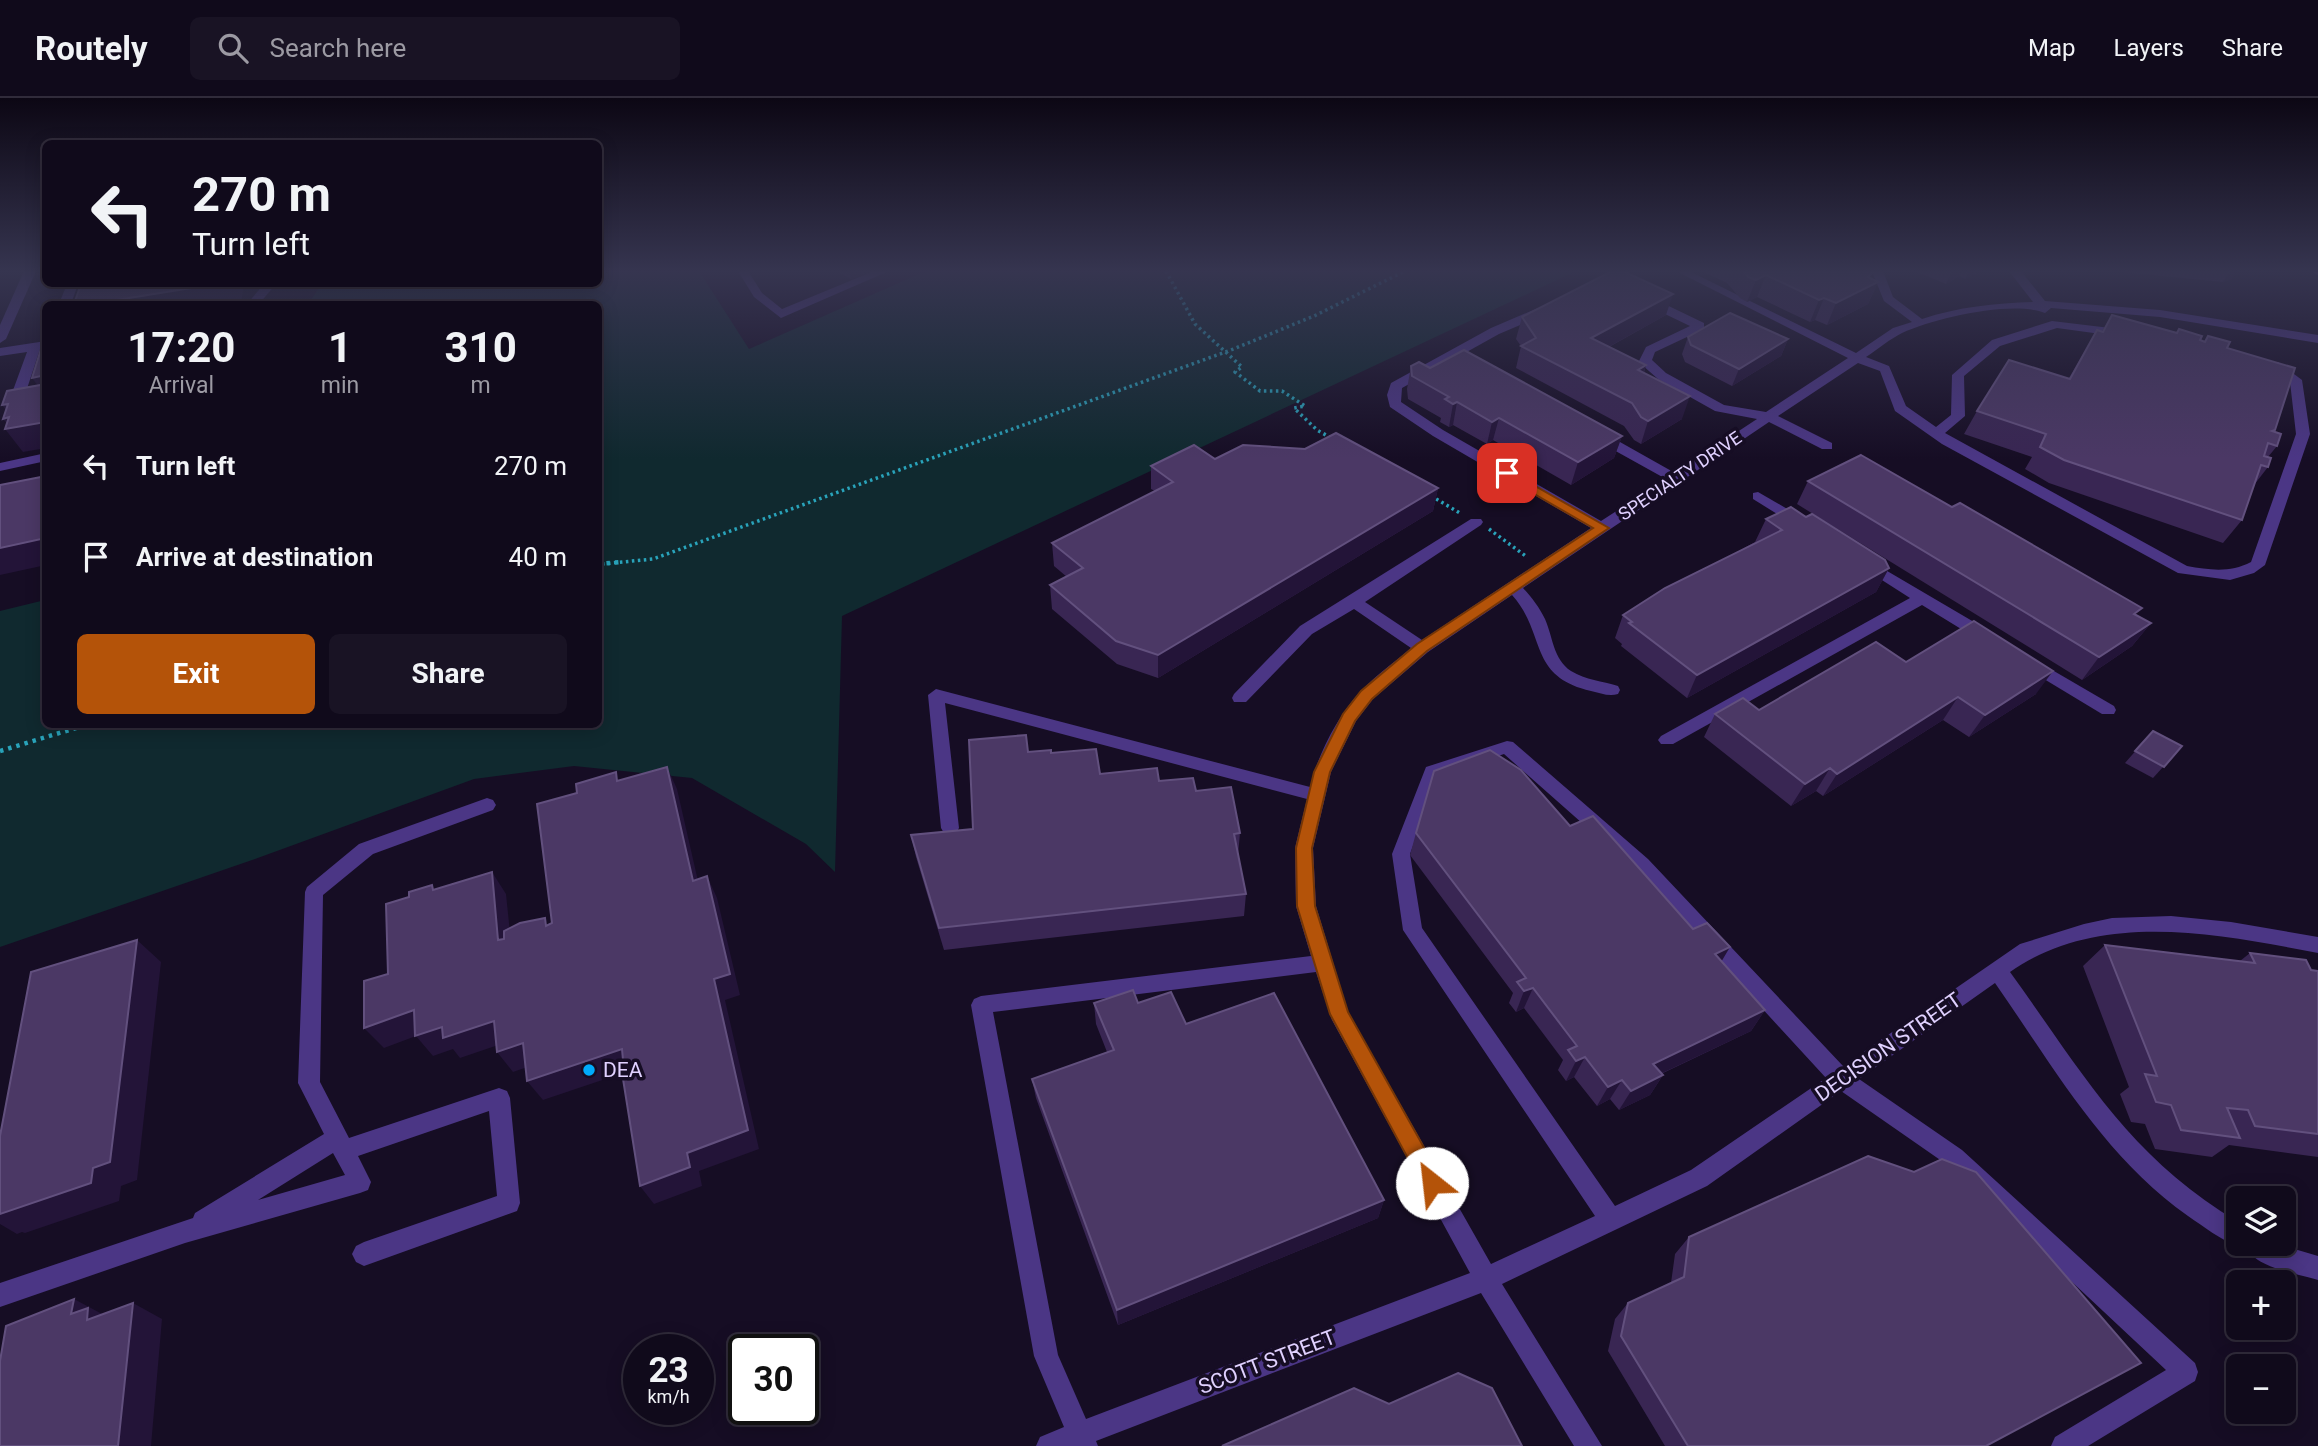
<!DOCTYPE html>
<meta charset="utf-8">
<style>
:root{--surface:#100a1b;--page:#191324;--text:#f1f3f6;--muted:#9c9aa3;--line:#302b3a;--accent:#b45309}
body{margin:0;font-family:Roboto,sans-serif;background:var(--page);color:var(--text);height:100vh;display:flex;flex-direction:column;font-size:26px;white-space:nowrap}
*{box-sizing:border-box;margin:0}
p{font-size:23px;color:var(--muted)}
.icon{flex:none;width:38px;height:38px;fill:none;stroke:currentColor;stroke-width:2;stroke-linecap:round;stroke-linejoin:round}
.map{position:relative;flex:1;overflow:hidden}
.sheet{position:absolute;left:42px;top:203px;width:560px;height:427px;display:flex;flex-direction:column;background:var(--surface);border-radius:10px;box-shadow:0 4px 18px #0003,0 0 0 2px var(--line)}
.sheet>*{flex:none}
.guide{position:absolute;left:42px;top:42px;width:560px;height:147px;border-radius:10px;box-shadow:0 4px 18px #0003,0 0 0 2px var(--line);background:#100a1b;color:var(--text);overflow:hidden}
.controls{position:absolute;left:2226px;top:1088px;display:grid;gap:14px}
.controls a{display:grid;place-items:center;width:70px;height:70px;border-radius:10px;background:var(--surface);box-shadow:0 4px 18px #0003,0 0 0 2px var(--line);font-size:35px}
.speed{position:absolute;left:623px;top:1236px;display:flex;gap:14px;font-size:35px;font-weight:700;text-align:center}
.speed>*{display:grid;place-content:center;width:91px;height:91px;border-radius:50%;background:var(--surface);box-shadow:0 4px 18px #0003,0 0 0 2px var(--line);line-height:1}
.speed small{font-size:18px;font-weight:400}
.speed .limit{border:4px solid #111;border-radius:10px;background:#fff;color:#111}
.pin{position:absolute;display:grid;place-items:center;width:60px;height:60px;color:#fff;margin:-30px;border-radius:14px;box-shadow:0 4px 10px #0006}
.me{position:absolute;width:77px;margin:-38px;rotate:331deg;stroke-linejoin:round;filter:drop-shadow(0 0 5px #0008)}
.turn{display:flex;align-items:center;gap:24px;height:147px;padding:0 35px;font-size:32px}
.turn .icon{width:91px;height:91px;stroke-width:2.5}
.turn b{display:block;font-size:49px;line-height:60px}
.eta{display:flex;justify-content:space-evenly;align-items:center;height:119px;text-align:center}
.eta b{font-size:42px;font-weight:700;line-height:49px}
.button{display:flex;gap:14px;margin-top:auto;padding:14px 35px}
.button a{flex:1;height:80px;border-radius:10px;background:var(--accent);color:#fff;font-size:28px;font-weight:700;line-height:80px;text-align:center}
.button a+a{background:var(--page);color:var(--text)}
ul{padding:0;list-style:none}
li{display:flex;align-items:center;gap:21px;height:91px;padding:0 35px}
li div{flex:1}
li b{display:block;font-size:26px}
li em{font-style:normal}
header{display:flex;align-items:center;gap:42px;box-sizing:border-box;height:98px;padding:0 35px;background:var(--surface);border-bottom:2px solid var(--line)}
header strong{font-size:33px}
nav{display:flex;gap:38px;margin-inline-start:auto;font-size:24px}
.search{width:490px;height:63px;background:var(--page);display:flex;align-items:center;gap:18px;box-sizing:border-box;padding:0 24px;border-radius:10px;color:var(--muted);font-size:26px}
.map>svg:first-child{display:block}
.green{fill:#10292f}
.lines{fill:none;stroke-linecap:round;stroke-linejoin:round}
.path-far1{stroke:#29a3ba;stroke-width:3.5;stroke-dasharray:2.5 3.5;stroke-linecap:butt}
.path{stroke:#29a3ba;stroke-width:4.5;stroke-dasharray:3.5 5;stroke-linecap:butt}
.minor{fill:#4b3685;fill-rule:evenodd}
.major{fill:#e558ff;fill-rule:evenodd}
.wall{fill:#392653}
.shaded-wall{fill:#231438}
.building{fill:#4b3865;stroke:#62507e;stroke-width:2}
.route{fill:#b45309;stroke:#753606;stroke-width:2}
.poi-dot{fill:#00abfc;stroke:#160d24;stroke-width:2.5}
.labels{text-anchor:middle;stroke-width:7;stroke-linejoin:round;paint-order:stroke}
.street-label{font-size:18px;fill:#e0d1ff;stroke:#160d24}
.near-street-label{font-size:21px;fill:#e0d1ff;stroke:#160d24}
.near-poi-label{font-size:21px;fill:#e0d1ff;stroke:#160d24;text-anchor:start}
</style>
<header>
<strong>Routely</strong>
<div class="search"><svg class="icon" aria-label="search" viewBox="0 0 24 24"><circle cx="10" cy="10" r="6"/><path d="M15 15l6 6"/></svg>Search here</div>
<nav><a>Map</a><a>Layers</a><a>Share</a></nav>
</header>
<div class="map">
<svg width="2318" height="1348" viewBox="0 0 2318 1348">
<rect width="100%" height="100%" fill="#160d24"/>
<path class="green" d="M599,173H699L749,251L926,173H1576L842,518L835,774L806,746L692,680L574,668L474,681L255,761L0,849V513L45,502L46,626H598V206H308L322,186H598Z"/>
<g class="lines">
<g class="path-far1">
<path d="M1166,173L1195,226L1242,269L1235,274L1260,293H1282L1305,308L1294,310L1317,332L1333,341"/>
<path d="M1431,398L1460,415"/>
<path d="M1489,431L1527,459"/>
<path d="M602,466L653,461L1231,252L1314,218L1405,173"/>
</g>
<g class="path">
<path d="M598,466L621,464"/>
<path d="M0,653L89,626"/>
</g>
<g class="minor">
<path d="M24,173H36L6,241L0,245V227Z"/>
<path d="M738,173H748L762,195L782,211L874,173H889L781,220L754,199Z"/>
<path d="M1676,173H1689L1856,255L1893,230L1912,224L1884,203L1873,176L1869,173H1883L1893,199L1922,221C1958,209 1995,205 2033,204L2009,173H2021L2045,203L2160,212L2318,237V245L2160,219L2051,210L2045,215C2012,202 1935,220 1902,235C1890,241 1878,251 1866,259L1889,268L1906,308L1936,329L1951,317L1952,277L1992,242L2052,223L2127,232V238L2123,239L2057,230L2000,248L1964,278L1965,318L1945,335L2187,468C2210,472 2230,475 2251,464L2296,336L2290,284L2268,267L2270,264H2278L2302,282L2310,336L2265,467L2254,475L2230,482L2178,475L1942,346L1895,313L1880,273L1858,265L1778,318L1832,345V351H1822L1769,324L1523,490C1532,500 1539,509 1545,521C1553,539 1553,561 1571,573C1586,582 1602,583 1618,588L1620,592L1618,596C1609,599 1600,595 1591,593C1527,578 1547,536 1512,497L1428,554L1373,601L1356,623L1331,674L1313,750L1316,808L1348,914L1491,1166L1595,1118L1403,832L1392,756L1426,669L1507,643L1513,644L1648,761L1843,968L2020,846L2084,826L2112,820L2171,818L2231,824L2318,839V855C2218,836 2100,811 2010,874C2083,975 2128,1058 2238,1124V1146H2243L2238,1149C2220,1141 2204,1129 2188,1118C2103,1058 2053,968 1995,885L1859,981L1962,1052L2195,1265L2198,1274L2195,1283L2088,1348H2051L2055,1339L2166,1272L1946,1066L1841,993L1707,1088L1502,1186L1602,1348H1574L1481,1195L1096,1343L1098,1348H1036L1040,1339L1064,1329L1034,1258L971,907L974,901L981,898L1311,858L1296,808L1295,750L1307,701L945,605L959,730L956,735H944L941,730L928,597L936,591L1310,689C1318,656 1338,617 1361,593C1376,577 1395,564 1411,550L1354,511L1312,536L1246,604H1234L1232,600L1234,596L1300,528L1471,421H1481L1483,424L1481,427L1365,504L1422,542L1591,430L1433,338L1390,309L1387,297L1391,285L1491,230L1538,210H1546V216L1499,236L1402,290L1401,304L1443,332L1601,423L1666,381L1594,341V335H1604L1675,375L1757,321L1715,313L1658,281L1641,266L1639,263L1646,249L1690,228L1642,205V199H1650L1704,225V231L1655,254L1652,262L1666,275L1724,307L1766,314L1848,260ZM1504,656L1634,771L1826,980L1691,1072L1615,1108L1422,830L1410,756L1439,678ZM1316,874L1332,922L1470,1175L1086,1321L1058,1257L993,914Z"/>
<path d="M67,186H78L71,206H59Z"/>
<path d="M264,186H276L259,206H247Z"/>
<path d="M46,243V251H40L22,306L20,309H10L8,306L27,254L0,258V250Z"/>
<path d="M46,355V363L0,373V365Z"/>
<path d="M1758,394L1808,423L1810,426L1808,429H1798L1753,401V395Z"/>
<path d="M1865,460L1991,534L1993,538L1991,542H1979L1922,507L1673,646H1661L1658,642L1661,638L1910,500L1860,468L1858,465L1860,462Z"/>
<path d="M2030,559L2114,608L2116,612L2114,616H2102L2024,569L2022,565L2024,561Z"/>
<path d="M487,700L493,702L496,707L493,712L373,756L323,797L320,984L349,1040L499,990L507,993L510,1000L520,1105L517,1113L364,1168L356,1164L352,1156L356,1148L364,1144L497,1098L489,1013L358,1058L371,1084L368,1092L360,1095L185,1145L0,1209V1185L193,1120L195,1115L324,1036L298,985L305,794L307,789L359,746ZM333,1055L345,1077L258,1102Z"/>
<path d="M2244,1146H2278L2318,1158V1182C2296,1175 2253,1170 2244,1146Z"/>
</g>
<path class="major" d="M2311,173H2318V177Z"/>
</g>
<g class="wall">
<path d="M837,173H870L851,181Z"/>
<path d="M1702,173H1870V181L1878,184L1868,206L1827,227L1815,222L1810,224L1757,199L1747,204L1740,200L1727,185Z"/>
<path d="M1915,173H1977L1976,175L1965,181L1959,178L1946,186Z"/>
<path d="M2112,173H2236L2231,181L2223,184Z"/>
<path d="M1666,217L1609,249L1646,267L1644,275L1682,321L1641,346L1634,342L1624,328L1516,270L1521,248L1516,241L1522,219Z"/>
<path d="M2112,217L2176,235L2179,231L2204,243L2208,238L2227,250L2273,334L2277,348L2268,359V369L2254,387L2242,422L2223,445L2049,385L2025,371L2032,359L1964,336L1977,313L2069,280L2097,232L2102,233Z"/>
<path d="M1688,239L1788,241L1781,258L1732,288L1685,264L1682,256Z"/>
<path d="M1411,268L1430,270L1622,338L1614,360L1571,387L1493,342L1487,346L1453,327L1449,329L1440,324L1441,320L1408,301L1407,291Z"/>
<path d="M1215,361L1438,390L1433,413L1158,580L1117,566L1052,511L1050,487L1067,479L1054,468L1052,445L1155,393L1151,391V368Z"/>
<path d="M1808,383L2137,517L2151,525L2132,548L2082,582L1797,406Z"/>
<path d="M1766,421L1889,470L1876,494L1687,600L1621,548L1622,546L1615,540L1623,517L1755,444Z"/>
<path d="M1906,564L2036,596L1969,639L1943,622L1823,698L1816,693L1791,708L1704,639L1715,616L1759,612Z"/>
<path d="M2153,633L2182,648L2153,680L2125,665Z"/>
<path d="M1028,654L1051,655L1100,676L1159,683L1196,693L1240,735L1238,757L1246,796L1244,818L944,852L916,759L911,737L973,731Z"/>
<path d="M1570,728L1721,863L1765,912L1751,933L1661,976L1663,977L1650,997L1619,1012L1610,1001L1597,1008L1574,979L1566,983L1558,972L1563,962L1524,910L1516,914L1509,905L1513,895L1410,757L1416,735Z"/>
<path d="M2105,847L2240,863L2250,855L2311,872L2318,873V1059L2229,1047L2212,1059L2155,1051L2145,1026L2131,1024L2120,996L2129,989L2083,868Z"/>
<path d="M1094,905H1138L1186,926L1384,1102L1378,1120L1118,1227L1036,1000L1032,981L1107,954L1096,926Z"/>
<path d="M1689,1139L1986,1348H1665L1608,1253L1615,1221L1628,1205L1671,1185L1675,1156Z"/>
</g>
<g class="shaded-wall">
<path d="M849,173H870L851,181Z"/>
<path d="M1952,173H1962L1959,178L1946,186Z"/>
<path d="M1969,173H1977L1976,175L1965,181Z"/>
<path d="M2230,173H2236L2231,181L2223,184Z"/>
<path d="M1873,174L1866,190L1878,184L1868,206L1827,227L1836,205Z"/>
<path d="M1766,177L1757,199L1747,204L1756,182Z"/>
<path d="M216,186H244L241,205L234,206H92Z"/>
<path d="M1673,196L1666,217L1585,262L1591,240Z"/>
<path d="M1824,200L1815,222L1810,224L1819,202Z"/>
<path d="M1788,241L1781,258L1732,288L1739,271Z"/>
<path d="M1646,267L1639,290L1638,272Z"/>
<path d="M46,277V298L32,280Z"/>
<path d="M1690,298L1682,321L1641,346L1648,323Z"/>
<path d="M1457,304L1453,327L1449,329L1453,306Z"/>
<path d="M8,306L46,324V350L23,354L5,331L11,330L3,321L9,319L20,329L2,307Z"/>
<path d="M1499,320L1493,342L1487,346L1492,324Z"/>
<path d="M1622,338L1614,360L1571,387L1578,364Z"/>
<path d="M1438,390L1433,413L1158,580V557Z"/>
<path d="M46,440V467L0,477V450Z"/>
<path d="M1889,470L1876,494L1687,600L1697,577Z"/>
<path d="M2151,525L2132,548L2082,582L2099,559Z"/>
<path d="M2053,573L2036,596L1969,639L1985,617Z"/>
<path d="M1958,599L1943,622L1823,698L1837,676Z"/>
<path d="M667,669L677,691L703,805L693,783Z"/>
<path d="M1830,670L1816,693L1791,708L1805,686Z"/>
<path d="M492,774L506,796L513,864L498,842Z"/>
<path d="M707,778L717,800L740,897L725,902L759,1051L699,1073L702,1088L654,1106L640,1088L687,1055L714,881Z"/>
<path d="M137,842L161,864L137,1082L121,1088L119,1103L25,1135L22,1134L17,1136L0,1126V1116L93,1070Z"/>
<path d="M1730,849L1717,871L1715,856Z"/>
<path d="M1533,890L1524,910L1516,914L1524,893Z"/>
<path d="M414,912L442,929L494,923L510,943L460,960L453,951L433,958L416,938L384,950L364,930Z"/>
<path d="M1765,912L1751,933L1641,985L1653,966Z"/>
<path d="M523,945L539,965L513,974L497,954Z"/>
<path d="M622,951L635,971L543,1002L527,983Z"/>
<path d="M1585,959L1574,979L1566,983L1576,963Z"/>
<path d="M1663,977L1650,997L1619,1012L1631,993Z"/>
<path d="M1622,982L1610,1001L1597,1008L1608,989Z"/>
<path d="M1384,1102L1378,1120L1118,1227L1117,1212Z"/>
<path d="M74,1201L104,1217L117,1238L71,1216Z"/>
<path d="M133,1205L162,1221L151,1348H118Z"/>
</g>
<g class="building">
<path d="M1612,173H1623L1673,196L1591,240L1646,267L1638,272L1690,298L1648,323L1641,319L1632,305L1521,248L1536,240L1522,219Z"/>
<path d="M1743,173H1870L1873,174L1868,179L1878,184L1836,205L1824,200L1819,202L1766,177L1756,182L1748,179Z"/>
<path d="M81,186H216L92,206H74Z"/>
<path d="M1730,215L1788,241L1739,271L1691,247L1688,239Z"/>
<path d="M2112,217L2177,235L2179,231L2202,238L2200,242L2205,244L2208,238L2230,244L2227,250L2295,270L2275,332L2272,333L2281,336L2277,348L2268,345L2264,358L2271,360L2268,369L2261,367L2242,422L2064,362L2040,349L2046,336L1977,313L2009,262L2070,281L2097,232L2103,234Z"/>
<path d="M45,238L46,277L32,280Z"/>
<path d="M1464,252L1622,338L1578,364L1499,320L1492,324L1457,304L1453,306L1445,301L1449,299L1412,278L1411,268L1419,264L1430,270Z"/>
<path d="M46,286V324L5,331L9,319L3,321L8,306L2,307L7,293Z"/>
<path d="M1336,335L1438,390L1158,557L1116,543L1050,487L1083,470L1052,445L1173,384L1151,368L1194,347L1215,361L1243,347L1305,351Z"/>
<path d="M1861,357L1952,409L1960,405L2142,510L2134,516L2151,525L2099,559L1808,383Z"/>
<path d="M46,378V440L0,450V387Z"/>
<path d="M1791,409L1806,419L1812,416L1885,462L1889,470L1697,577L1629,525L1632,524L1623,517L1665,490L1782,432L1766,421Z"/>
<path d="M1974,523L2053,573L1985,617L1958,599L1837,676L1830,670L1805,686L1715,616L1743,600L1759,612L1876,544L1906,564Z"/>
<path d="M2153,633L2182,648L2164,669L2135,653Z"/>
<path d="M1026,637L1028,654L1051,652V655L1096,651L1100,676L1157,670L1159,683L1193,680L1196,693L1231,689L1240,735L1234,736L1246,796L939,830L911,737L973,731L969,642Z"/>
<path d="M1490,652L1521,672L1570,728L1593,718L1693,831L1707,825L1730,849L1715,856L1765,912L1653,966L1663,977L1631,993L1622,982L1608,989L1585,959L1576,963L1568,952L1577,948L1533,890L1524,893L1517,884L1526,880L1416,735L1434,673Z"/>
<path d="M667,669L693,783L707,778L730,876L714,881L748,1032L687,1055L690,1069L640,1088L620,962H623L622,951L527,983L523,945L497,954L494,923L443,940L442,929L415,938L414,912L364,930V883L388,876L386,806L409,799V794L432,787L433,792L492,774L498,842L504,841V833L520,825L545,820L546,828L552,825L537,706L577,695L576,686L616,674L617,683Z"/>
<path d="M137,842L110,1064L93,1070L91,1085L0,1116V1038L31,874Z"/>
<path d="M2105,847L2255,865L2250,855L2306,862L2311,872L2318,873V1036L2255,1028L2248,1012L2227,1010L2240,1040L2181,1032L2171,1007L2156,1004L2145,976L2157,978Z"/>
<path d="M1133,892L1138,905L1171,894L1186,926L1274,895L1384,1102L1117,1212L1032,981L1114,952L1094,905Z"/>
<path d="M1868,1058L1914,1074L1942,1061L1976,1074L2141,1265L1986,1348H1688L1621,1238L1628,1205L1684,1179L1689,1139Z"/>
<path d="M74,1201L71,1216L88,1210L87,1222L133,1205L118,1348H0V1263L6,1228Z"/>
<path d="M1458,1275L1492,1290L1522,1348H1222L1354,1290L1389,1306Z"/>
</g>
<linearGradient id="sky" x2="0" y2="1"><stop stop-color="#0c0714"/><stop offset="0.48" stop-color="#363550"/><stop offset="1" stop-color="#363550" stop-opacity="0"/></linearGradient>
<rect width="2318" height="361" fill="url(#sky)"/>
<path class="route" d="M1507,372L1609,430L1427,553L1372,601L1355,623L1330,674L1312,750L1315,808L1348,914L1440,1078L1443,1085L1440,1092L1432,1095L1425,1092L1330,916L1297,808L1296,750L1314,674L1343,616L1361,593L1417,546L1593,430L1503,378L1501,375Z"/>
<circle class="poi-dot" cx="589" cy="972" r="7"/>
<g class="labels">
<g class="street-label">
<text transform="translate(1680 378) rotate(-34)" y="6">SPECIALTY DRIVE</text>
</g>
<g class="near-street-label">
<text transform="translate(1888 949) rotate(-35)" y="7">DECISION STREET</text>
<text transform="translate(1267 1264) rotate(-21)" y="7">SCOTT STREET</text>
</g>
<g class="near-poi-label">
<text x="603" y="979">DEA</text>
</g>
</g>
</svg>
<div class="controls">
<a><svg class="icon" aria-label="layers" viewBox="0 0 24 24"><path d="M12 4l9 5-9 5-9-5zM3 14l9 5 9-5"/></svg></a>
<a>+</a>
<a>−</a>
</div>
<div class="speed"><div>23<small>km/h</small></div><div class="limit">30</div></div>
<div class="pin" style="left:1507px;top:375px;background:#d93025"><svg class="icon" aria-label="arrive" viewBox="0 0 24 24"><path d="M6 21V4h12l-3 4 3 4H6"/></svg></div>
<svg class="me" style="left:1432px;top:1085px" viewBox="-20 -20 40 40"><circle r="19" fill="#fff"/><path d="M0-13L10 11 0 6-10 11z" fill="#b45309"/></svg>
<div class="guide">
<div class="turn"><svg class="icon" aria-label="left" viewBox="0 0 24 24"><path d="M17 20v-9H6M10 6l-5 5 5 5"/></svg><div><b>270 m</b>Turn left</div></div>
</div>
<section class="sheet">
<div class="eta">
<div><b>17:20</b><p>Arrival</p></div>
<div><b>1</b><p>min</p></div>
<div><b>310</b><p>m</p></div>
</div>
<ul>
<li><svg class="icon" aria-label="left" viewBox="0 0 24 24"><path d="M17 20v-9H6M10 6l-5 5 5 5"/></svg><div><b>Turn left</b></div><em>270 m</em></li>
<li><svg class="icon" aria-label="arrive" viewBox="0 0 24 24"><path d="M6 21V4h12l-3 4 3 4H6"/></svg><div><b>Arrive at destination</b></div><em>40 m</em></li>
</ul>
<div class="button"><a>Exit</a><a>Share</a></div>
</section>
</div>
